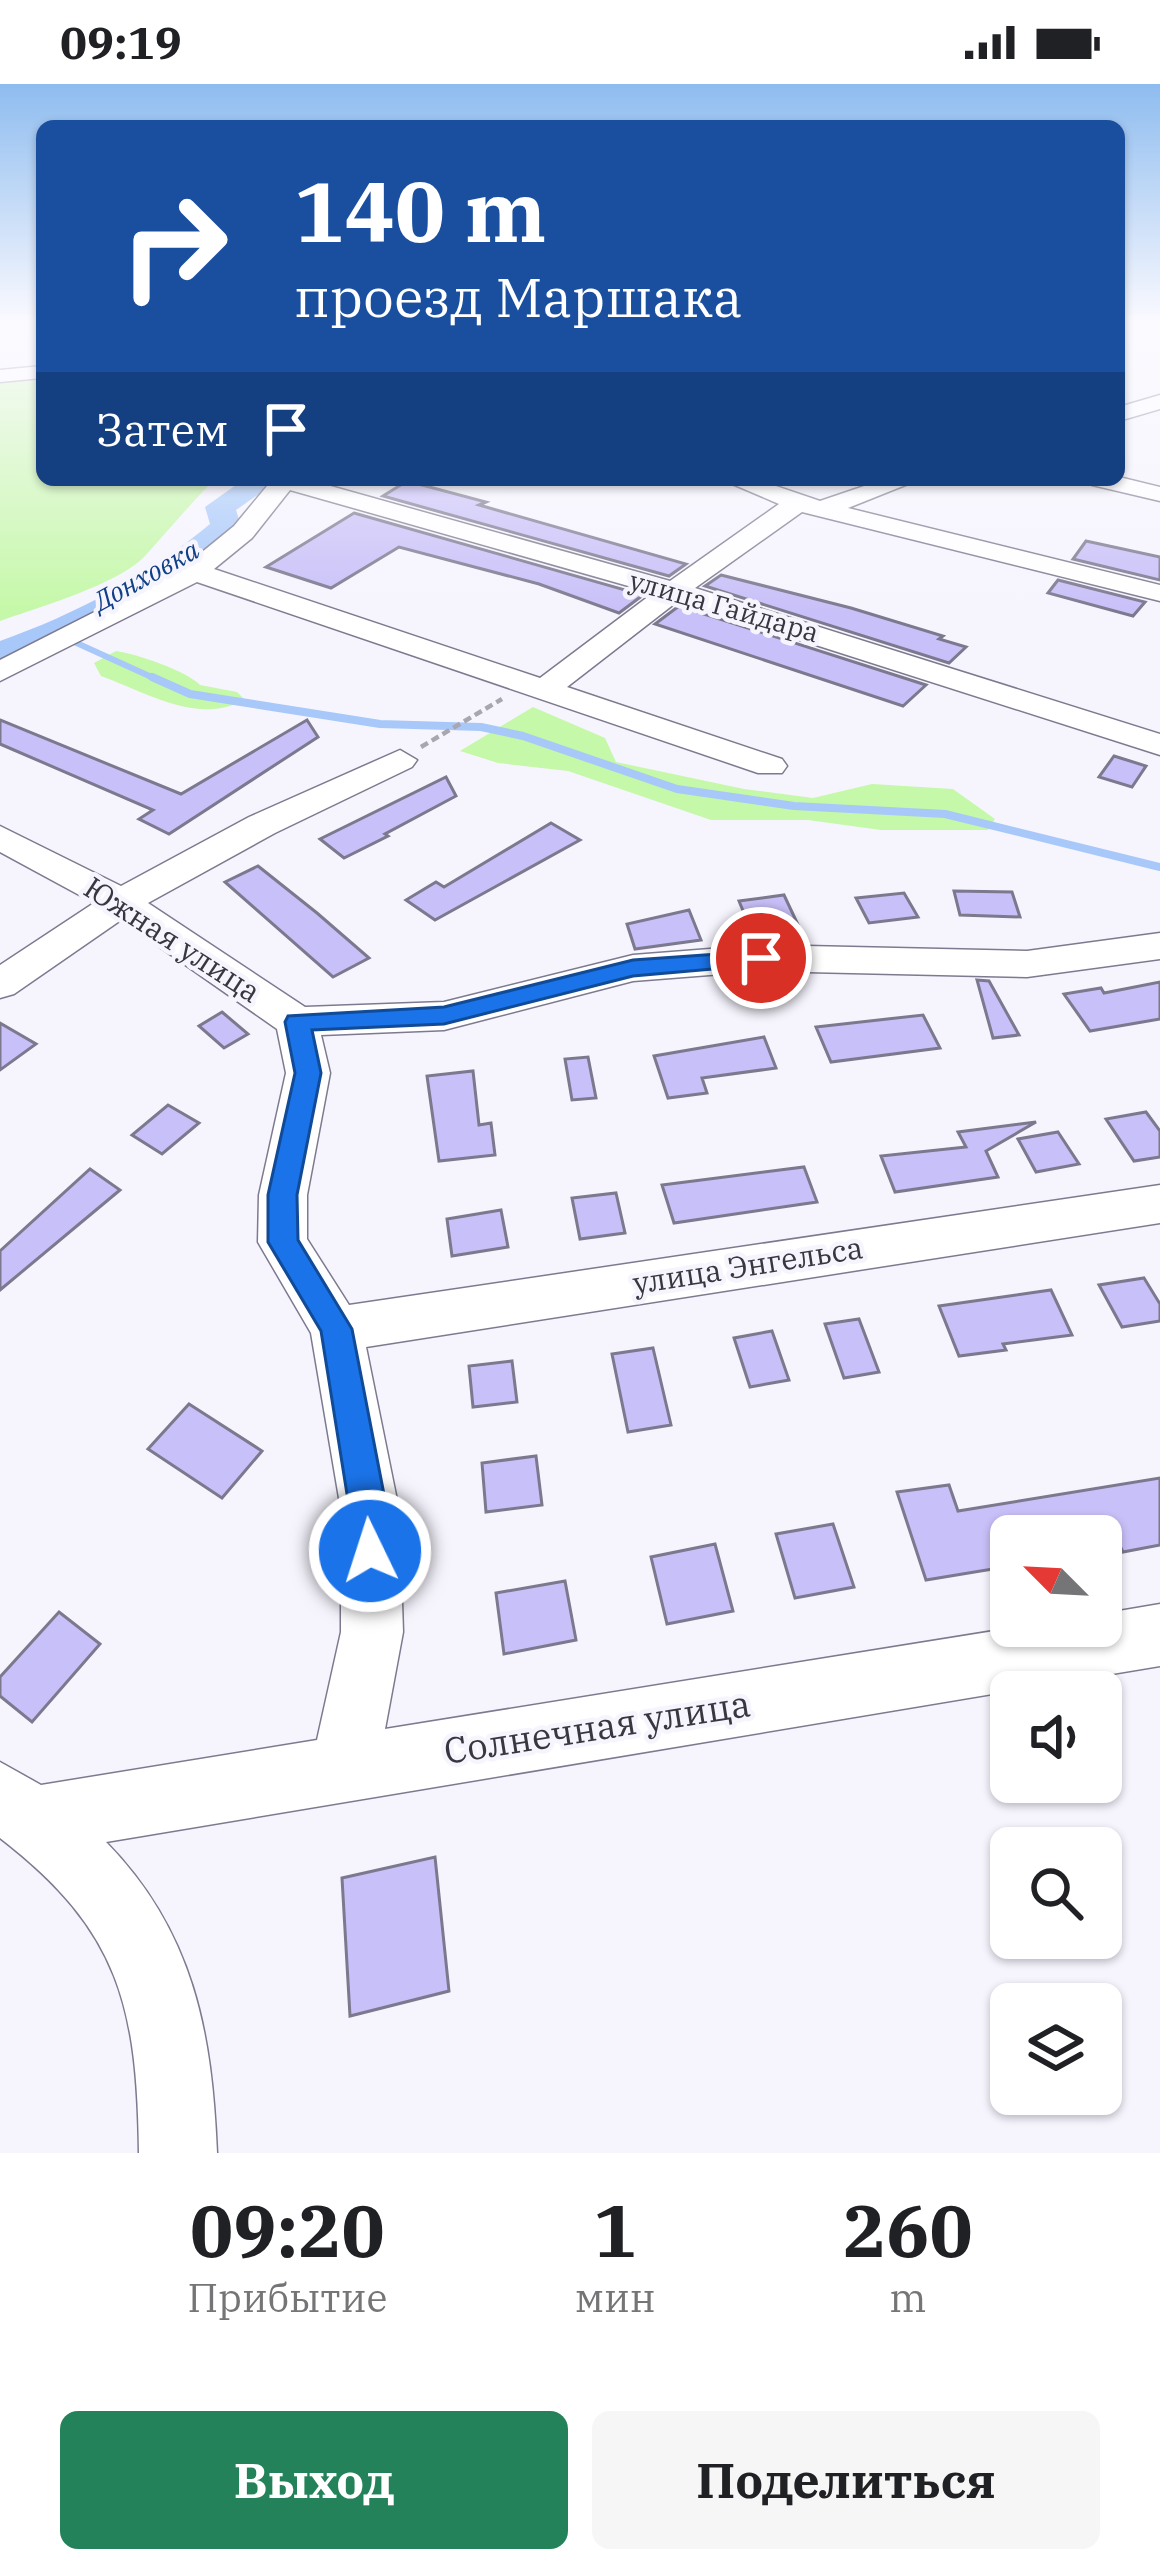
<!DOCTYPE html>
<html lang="ru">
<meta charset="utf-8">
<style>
:root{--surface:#fff;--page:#f6f6f6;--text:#202124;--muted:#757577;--accent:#23825a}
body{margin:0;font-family:"IBM Plex Serif",serif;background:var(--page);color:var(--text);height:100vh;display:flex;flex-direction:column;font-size:45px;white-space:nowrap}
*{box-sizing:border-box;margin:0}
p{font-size:39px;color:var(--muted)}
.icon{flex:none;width:66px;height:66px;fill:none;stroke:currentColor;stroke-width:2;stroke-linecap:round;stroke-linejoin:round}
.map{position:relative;height:2069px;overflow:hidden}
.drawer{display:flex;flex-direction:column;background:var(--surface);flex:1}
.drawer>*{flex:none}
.top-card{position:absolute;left:36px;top:36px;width:1089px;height:366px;border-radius:18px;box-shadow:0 3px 9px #0004;background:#1a4fa0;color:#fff;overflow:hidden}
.needle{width:78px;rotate:294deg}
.fabs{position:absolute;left:990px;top:1431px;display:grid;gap:24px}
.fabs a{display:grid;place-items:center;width:132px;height:132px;border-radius:18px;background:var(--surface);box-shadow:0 3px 9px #0004;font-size:60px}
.pin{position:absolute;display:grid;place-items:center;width:102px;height:102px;color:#fff;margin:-51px;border:6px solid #fff;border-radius:50%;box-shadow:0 3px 12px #0007}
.me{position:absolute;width:132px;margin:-66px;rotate:356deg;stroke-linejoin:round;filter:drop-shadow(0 0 9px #0008)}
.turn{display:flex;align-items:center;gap:42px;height:252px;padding:0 60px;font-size:54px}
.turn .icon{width:156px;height:156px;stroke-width:2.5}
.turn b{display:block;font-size:84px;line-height:102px}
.then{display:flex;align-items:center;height:114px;padding:0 60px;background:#0003;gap:24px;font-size:45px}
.eta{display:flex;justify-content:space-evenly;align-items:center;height:204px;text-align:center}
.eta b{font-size:72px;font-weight:700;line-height:84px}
.action{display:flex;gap:24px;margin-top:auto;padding:24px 60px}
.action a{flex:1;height:138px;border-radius:18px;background:var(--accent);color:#fff;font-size:48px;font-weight:700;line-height:138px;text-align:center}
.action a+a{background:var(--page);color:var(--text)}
.status{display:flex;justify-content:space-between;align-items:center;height:84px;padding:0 60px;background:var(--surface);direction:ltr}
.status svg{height:33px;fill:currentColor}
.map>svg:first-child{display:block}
.green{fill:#c5f8a8}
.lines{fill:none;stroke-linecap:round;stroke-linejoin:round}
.stream-far1{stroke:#a7c8f9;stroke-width:6}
.stream{stroke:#a7c8f9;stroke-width:8}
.river{fill:#a7c8f9;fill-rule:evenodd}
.building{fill:#c8c0f8;stroke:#7c798e;stroke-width:3}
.minor-casing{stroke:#7d7a8f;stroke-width:3}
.path{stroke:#a8a7b0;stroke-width:4.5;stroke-dasharray:8 4.5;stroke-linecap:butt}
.minor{fill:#fff;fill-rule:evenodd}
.route{fill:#1a73e8;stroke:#114b97;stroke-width:3}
.labels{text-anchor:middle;stroke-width:9;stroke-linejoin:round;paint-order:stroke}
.far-water-label{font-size:27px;font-style:italic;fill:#0f4086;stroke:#f6f5fe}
.far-street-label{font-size:27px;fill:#383740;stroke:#f6f5fe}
.street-label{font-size:30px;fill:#383740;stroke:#f6f5fe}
.near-street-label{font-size:36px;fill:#383740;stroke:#f6f5fe}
</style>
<div class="status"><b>09:19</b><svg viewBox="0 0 49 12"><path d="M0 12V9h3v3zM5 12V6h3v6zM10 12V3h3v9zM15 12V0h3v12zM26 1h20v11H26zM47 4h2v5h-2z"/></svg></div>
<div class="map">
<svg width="1160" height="2069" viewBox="0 0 1160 2069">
<rect width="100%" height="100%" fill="#f6f5fe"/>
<g class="green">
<path d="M42,296V396H214C189,421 168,447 145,472C119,500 37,524 0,537V298Z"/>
<path d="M116,567C137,570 187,587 200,601L237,608L245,616C197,641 148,609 101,592L94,579Z"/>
<path d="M533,623L605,654L616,678L744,705L813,714L872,700L953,705L995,735L988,746H881L808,736H711L568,687L498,679L460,667Z"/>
</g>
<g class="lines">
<g class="stream-far1">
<path d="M70,556L158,596"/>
<path d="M20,562L47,555"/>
</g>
<path class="stream" d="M152,593L190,610L380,640L481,643L523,652L677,705L794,722L945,730L1160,783"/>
<path class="river" d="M243,396H279L236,426L241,442L237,449C170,507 87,558 0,580V557C76,530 148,492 210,440L205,423Z"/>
</g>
<g class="building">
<path d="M407,397L486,418L479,421L686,480L669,492L383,412Z"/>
<path d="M354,429L643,511L619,529L539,500L399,463L331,504L266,483Z"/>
<path d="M1086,457L1160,473V496L1073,475Z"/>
<path d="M721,491L851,524L943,552L939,555L966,563L949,579L705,502Z"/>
<path d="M1058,496L1145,518L1133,532L1048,509Z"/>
<path d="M679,522L926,601L903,622L655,540Z"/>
<path d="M0,636L181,710L307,636L318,653L169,750L139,735L153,726L0,660Z"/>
<path d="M1114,672L1146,682L1132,703L1099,693Z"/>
<path d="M446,693L456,712L385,750L388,752L344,774L320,755Z"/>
<path d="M551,739L580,756L435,836L406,816L436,798L444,803Z"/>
<path d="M258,782L317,829L369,874L333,893L225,798Z"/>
<path d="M954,807L1012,808L1020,833L960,831Z"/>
<path d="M904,809L918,833L869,839L856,814Z"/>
<path d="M784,811L800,845L753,851L739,817Z"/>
<path d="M689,826L701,856L635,865L627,840Z"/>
<path d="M977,896L989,897L1019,951L993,954Z"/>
<path d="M1160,898V935L1090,947L1064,910L1101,904L1104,909Z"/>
<path d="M222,928L248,950L224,964L199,942Z"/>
<path d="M923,931L940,964L831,978L816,943Z"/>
<path d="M0,939L36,960L0,986Z"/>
<path d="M764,953L776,984L702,994L707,1009L668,1014L654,972Z"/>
<path d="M588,973L596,1014L572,1016L565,975Z"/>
<path d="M473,987L479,1041L491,1039L495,1071L439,1077L427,992Z"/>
<path d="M168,1021L199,1039L162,1070L132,1051Z"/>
<path d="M1146,1028L1160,1047V1073L1134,1077L1106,1035Z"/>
<path d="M1036,1038L986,1067L998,1093L895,1108L881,1072L966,1063L958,1048Z"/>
<path d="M1058,1048L1079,1080L1036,1088L1018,1055Z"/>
<path d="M804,1083L817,1118L674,1139L662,1101Z"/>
<path d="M90,1085L120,1106L0,1206V1167Z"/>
<path d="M616,1109L625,1149L580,1155L572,1114Z"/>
<path d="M501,1126L508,1163L452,1172L447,1135Z"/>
<path d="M1144,1194L1160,1220V1237L1122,1243L1099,1201Z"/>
<path d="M1051,1206L1072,1251L1003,1260L1006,1266L959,1272L939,1222Z"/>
<path d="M859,1235L879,1288L844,1294L825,1240Z"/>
<path d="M772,1247L789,1296L750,1303L734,1254Z"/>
<path d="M653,1264L671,1341L628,1348L612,1270Z"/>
<path d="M512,1277L517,1318L473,1323L469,1282Z"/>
<path d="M189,1320L262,1367L222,1414L148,1365Z"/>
<path d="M536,1372L542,1421L486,1428L482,1379Z"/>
<path d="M1160,1394V1461L1123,1468L1115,1452H1011V1482L926,1496L897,1408L949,1401L958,1427Z"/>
<path d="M833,1440L854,1503L795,1514L776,1450Z"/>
<path d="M715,1460L733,1527L667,1540L651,1473Z"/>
<path d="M565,1497L576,1556L504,1570L496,1509Z"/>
<path d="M59,1528L100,1560L32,1638L0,1612V1593Z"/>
<path d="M435,1773L449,1907L350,1932L342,1794Z"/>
</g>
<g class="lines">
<defs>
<g id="minor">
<path d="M42,282V294L0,298V286Z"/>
<path d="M1160,311V325L1119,337V323Z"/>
<path d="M1119,393L1160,403V417L1092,401L1089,396Z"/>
<path d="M272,396H309L670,497L779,420L723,396H758L820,417L882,396H918L848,424L1160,501V517L802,428L695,504L1160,650V671L678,517L567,603L782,675L787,682L782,689H758L197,498L0,597V576L185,482L234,442ZM290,406L653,509L540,594L214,485L252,454Z"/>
<path d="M400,666L417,676L412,683L275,749L148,819L305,923L444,918L633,871L761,861L1027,867L1160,849V875L1027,893L761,887L633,897L444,946L321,951L330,989L307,1111V1155L349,1221L1160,1101V1139L366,1263L399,1426L403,1548L385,1645L1025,1542H1101V1530L1160,1520V1582L106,1758C194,1848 212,1949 217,2069H139C137,1924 121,1847 0,1754V1678L41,1701L317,1656L341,1548V1426L311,1249L258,1158L259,1111L286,989L277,945L121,836L14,910L0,914V881L94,819L0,768V742L121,802L249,733Z"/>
</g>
</defs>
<use href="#minor" class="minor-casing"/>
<path class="path" d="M421,663L502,615"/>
<use href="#minor" class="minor"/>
</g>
<linearGradient id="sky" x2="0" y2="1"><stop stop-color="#8ebcef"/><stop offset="0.45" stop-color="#fbfaff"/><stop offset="1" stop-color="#fbfaff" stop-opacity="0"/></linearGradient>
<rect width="1160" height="530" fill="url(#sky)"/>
<path class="route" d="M761,867L773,874L769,880L633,892L444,940L312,946L321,989L297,1111L298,1156L352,1245L387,1426L388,1467L383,1479L370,1484L358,1479L321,1247L268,1158V1111L295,989L285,938L288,932L444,923L633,876Z"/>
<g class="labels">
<g class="far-water-label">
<text transform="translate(146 492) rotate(-29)" y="9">Донховка</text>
</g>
<g class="far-street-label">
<text transform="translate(724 523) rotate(16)" y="9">улица Гайдара</text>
</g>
<g class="street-label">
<text transform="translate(172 856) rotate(33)" y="10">Южная улица</text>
<text transform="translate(748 1182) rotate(-9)" y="10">улица Энгельса</text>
</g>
<g class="near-street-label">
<text transform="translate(597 1643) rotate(-9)" y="13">Солнечная улица</text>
</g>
</g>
</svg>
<div class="fabs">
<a><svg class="needle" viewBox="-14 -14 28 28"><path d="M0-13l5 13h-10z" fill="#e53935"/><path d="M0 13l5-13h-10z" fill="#757577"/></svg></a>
<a><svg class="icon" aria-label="sound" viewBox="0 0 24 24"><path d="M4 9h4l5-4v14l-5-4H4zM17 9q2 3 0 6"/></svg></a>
<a><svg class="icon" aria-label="search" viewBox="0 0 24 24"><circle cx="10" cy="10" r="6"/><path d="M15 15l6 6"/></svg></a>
<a><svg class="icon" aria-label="layers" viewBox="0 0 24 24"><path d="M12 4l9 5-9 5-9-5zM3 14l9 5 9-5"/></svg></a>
</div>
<div class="pin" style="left:761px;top:874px;background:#d93025"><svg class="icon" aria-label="arrive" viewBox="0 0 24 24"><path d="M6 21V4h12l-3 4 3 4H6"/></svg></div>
<svg class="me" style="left:370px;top:1467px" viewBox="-20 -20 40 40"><circle r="17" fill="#1a73e8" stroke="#fff" stroke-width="3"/><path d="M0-11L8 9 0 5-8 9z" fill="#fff"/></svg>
<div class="top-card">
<div class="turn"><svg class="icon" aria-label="right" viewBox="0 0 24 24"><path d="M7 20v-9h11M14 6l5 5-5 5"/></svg><div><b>140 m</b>проезд Маршака</div></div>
<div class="then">Затем<svg class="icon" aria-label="arrive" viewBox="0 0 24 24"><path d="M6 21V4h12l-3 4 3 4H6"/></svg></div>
</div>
</div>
<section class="drawer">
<div class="eta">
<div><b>09:20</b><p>Прибытие</p></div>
<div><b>1</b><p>мин</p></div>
<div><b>260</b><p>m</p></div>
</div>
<div class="action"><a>Выход</a><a>Поделиться</a></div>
</section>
